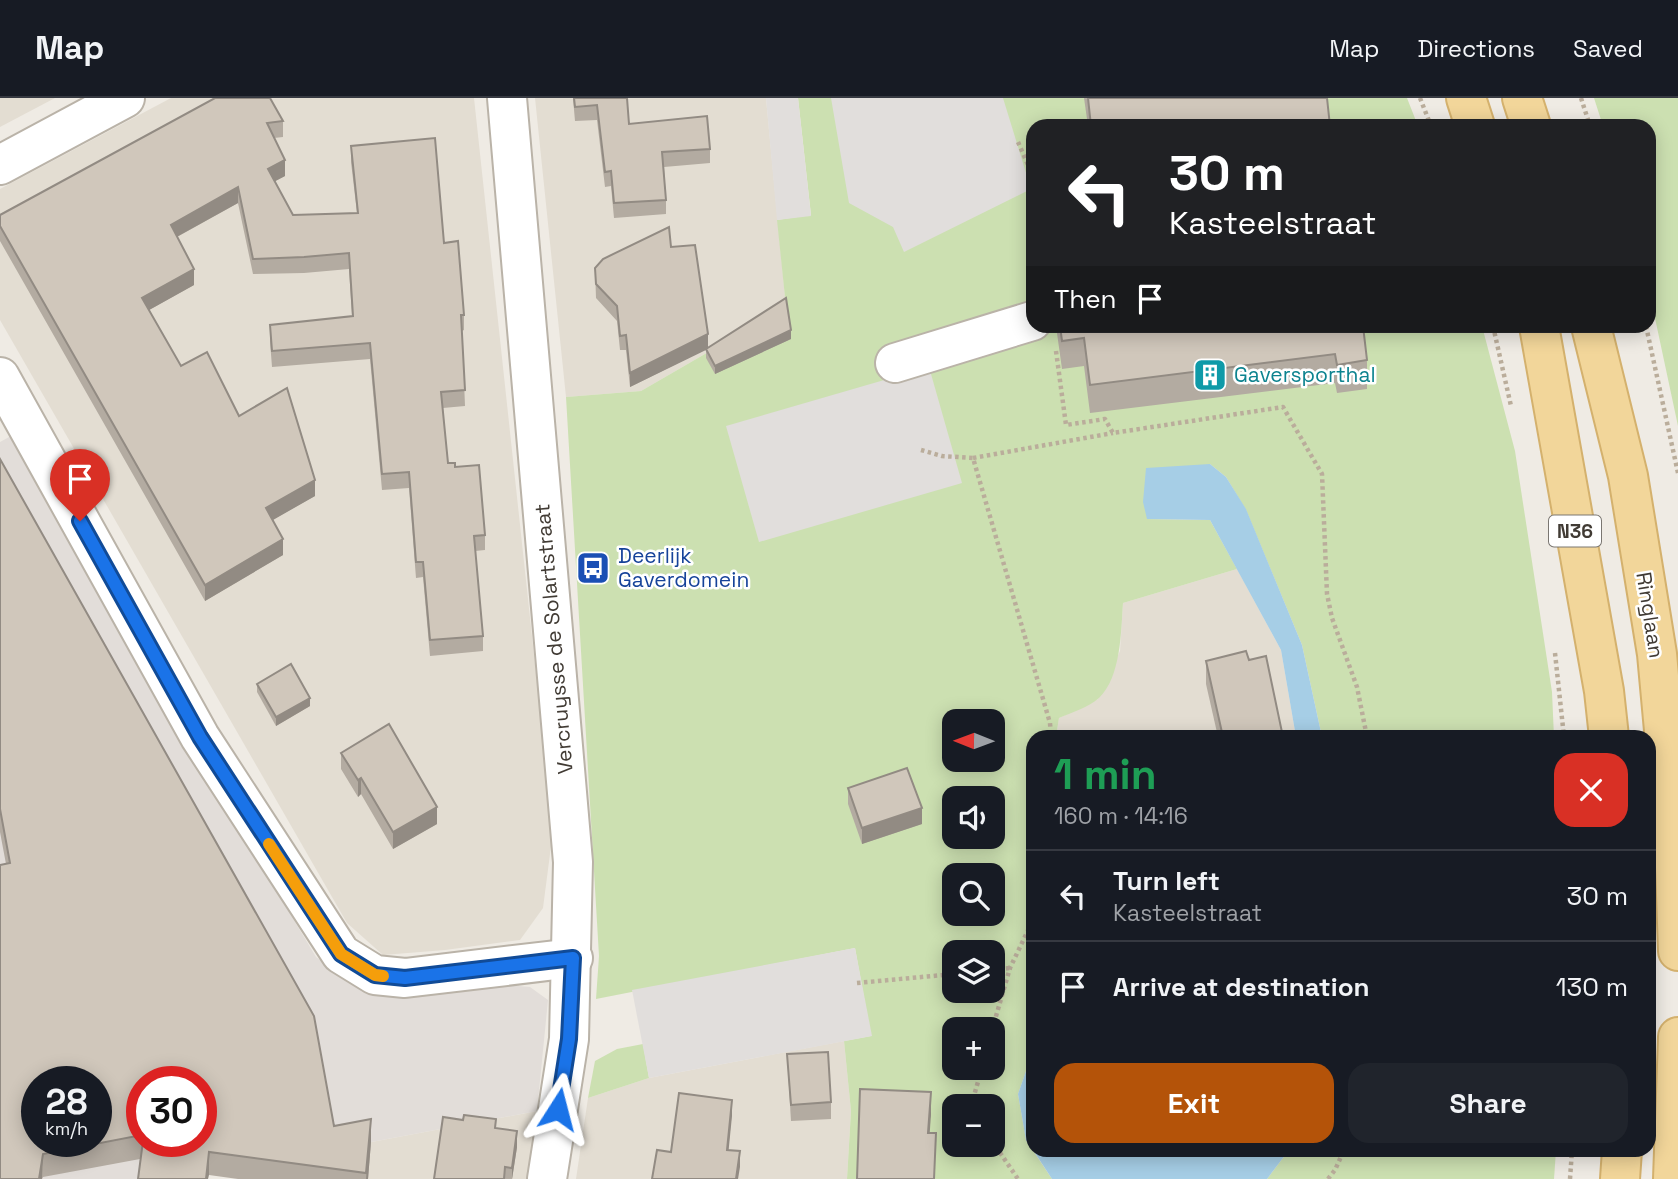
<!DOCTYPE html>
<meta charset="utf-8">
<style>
:root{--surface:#171b24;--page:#20242c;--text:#f1f3f6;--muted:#9ea1a6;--line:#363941;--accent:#b45309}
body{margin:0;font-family:"Space Grotesk",sans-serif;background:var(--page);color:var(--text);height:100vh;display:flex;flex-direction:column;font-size:26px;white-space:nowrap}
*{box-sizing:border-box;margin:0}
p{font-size:23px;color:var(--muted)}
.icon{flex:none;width:38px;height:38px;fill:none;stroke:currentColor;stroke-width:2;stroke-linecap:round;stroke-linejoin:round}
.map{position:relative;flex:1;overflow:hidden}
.drawer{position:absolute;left:1026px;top:632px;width:630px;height:427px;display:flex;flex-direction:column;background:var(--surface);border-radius:21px;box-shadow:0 4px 18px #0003}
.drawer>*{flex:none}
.top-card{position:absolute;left:1026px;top:21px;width:630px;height:214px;border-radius:21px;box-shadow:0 4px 18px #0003;background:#202124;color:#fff;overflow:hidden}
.needle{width:46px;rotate:271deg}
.tools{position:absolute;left:942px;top:611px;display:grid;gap:14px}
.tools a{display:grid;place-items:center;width:63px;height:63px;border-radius:14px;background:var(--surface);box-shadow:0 4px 18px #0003;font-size:35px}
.speed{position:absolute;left:21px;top:968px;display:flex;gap:14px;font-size:35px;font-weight:700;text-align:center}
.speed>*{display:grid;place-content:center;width:91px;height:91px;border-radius:50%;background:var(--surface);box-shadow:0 4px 18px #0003;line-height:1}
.speed small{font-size:18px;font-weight:400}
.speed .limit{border:10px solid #d22;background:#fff;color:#111}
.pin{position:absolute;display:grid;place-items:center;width:60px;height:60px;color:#fff;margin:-72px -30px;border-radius:50% 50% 50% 0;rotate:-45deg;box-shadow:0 0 7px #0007}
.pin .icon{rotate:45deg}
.me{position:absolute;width:77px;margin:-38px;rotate:9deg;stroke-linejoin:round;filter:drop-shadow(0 0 5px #0008)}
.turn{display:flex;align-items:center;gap:24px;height:147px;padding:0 28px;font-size:32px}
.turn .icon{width:91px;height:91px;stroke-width:2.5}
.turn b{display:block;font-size:49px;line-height:60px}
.then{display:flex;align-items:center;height:66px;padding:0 28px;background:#0003;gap:14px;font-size:26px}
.round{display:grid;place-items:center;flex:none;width:74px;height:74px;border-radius:21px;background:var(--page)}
.headline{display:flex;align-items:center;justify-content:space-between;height:119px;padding:0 28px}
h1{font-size:42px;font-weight:600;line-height:52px;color:#1e9e55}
.cta{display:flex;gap:14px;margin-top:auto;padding:14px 28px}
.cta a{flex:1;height:80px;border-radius:21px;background:var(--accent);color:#fff;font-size:28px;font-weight:600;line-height:80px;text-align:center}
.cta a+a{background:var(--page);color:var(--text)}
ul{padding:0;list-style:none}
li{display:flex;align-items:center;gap:21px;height:91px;padding:0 28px;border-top:2px solid var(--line)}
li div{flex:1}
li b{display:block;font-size:26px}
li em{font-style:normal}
header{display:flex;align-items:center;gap:42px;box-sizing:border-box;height:98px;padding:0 35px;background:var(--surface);border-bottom:2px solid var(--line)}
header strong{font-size:33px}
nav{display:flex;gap:38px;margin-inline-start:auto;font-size:24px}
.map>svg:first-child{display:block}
.residential{fill:#e3ddd2}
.industrial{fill:#e2ddd9;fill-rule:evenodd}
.green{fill:#cce0b1;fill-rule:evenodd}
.parking{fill:#e1dedc}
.water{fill:#a6cee6}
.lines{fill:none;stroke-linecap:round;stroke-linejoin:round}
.minor-casing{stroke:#bab3a8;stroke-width:42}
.major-casing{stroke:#d4b16d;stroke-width:42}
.path{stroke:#baad9b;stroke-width:4.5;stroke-dasharray:3.5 3.5;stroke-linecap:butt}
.minor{stroke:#fff;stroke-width:38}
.major{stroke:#f2d69a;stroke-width:38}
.wall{fill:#b3aba1;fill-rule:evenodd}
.shaded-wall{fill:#928b83}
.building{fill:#d0c7bb;stroke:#928b83;stroke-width:2;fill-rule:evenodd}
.route-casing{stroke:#114b97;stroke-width:18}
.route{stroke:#1a73e8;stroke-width:12}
.slow{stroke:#f59e0b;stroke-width:12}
.labels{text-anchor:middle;stroke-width:5;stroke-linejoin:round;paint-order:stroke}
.shield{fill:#fff;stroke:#7a7671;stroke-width:2}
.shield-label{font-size:19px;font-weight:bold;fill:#413b34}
.culture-label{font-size:21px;fill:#0d838f;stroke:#fff;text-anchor:start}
.transit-label{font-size:21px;fill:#164399;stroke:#fff;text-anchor:start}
.street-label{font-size:21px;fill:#413b34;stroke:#fff}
</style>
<header>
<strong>Map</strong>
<nav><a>Map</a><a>Directions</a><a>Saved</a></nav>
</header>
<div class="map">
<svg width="1678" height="1081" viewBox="0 0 1678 1081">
<rect width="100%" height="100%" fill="#efebe4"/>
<g class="residential">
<path d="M0,0H55L0,29Z"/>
<path d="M171,0H474L553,733L543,810L520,842L445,852L383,857L347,825L0,222V91Z"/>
<path d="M535,0H766L786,209L641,293L566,299Z"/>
<path d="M1237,471L1281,552L1296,639H1056L1059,620L1098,601L1120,553L1123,505Z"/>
<path d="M844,943L851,1013L847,1081H576L588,1000L649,980Z"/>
<path d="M537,1013L528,1081H244L243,1068Z"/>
</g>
<path class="industrial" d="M11,338L178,628L316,859L349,882L497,886L530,889L548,902L537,1013L243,1068L209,1077L177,1081H0V344ZM37,984H96V1043H37ZM142,984H201V1043H142Z"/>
<g class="green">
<path d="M798,0H1407L1418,28H1032V228H1482L1515,353L1552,594L1554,639H1322L1302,547L1246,412L1226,379L1210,366L1147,421L1210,422L1237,471L1123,505C1121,534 1121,579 1099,600C1089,609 1071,615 1059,620L1056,639H1032V956L1018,996L1026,1042L1052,1081H847L851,1013L844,943L871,938L855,850L596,901L599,858L566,299L641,293L786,209L777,122L811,117ZM954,623H992V662H954ZM954,700H992V738H954ZM954,777H992V816H954ZM954,854H992V892H954ZM954,931H992V970H954ZM954,1008H992V1046H954Z"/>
<path d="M1594,0H1678V328L1649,192L1648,28H1603Z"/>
<path d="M643,946L649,980L588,1000L595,963L617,951Z"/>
<path d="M1289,1052H1556L1554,1081H1267Z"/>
</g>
<g class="parking">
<path d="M766,0H798L811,118L777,122Z"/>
<path d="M831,0H1003L1031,91L904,154L893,129L849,105Z"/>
<path d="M929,269L962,385L759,444L726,328Z"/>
<path d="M855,850L872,938L649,980L632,892Z"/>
</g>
<g class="water">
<path d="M1210,366L1226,379L1246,411L1302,547L1322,639H1296L1281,552L1210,422L1147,421L1143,404L1146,370Z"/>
<path d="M1032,956V1052L1026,1042L1018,996Z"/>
<path d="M1033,1052H1289L1267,1081H1052Z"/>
</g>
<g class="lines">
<defs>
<g id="minor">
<path d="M507,0L573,764L569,941L547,1081"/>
<path d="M0,67L125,0"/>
<path d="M895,265L1032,223"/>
<path d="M0,279L200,639L341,856L375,877L405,880L573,860"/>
</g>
<g id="major">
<path d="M1466,0L1475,28"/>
<path d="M1522,0L1531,28"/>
<path d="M1539,228L1604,593L1609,639"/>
<path d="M1591,228L1628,378L1657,556L1674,741L1678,853"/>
<path d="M1620,1081L1622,1052"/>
<path d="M1673,1081L1678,939"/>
</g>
</defs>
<use href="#minor" class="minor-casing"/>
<use href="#major" class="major-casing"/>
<g class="path">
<path d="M1420,0L1431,28"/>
<path d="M1581,0L1590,28"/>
<path d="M1018,44L1032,76"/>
<path d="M1493,228L1511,308"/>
<path d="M1646,228L1678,375"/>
<path d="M1056,253L1066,327L1105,321L1113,335L1283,309L1322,376L1327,496L1332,520L1357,589L1367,639"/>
<path d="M921,352L942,358L973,360L1050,625L1051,639"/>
<path d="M973,360L1113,335"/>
<path d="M1555,555L1564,639"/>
<path d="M992,872L1010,870"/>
<path d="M857,885L954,876"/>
<path d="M992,932L1010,870L1032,824"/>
<path d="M971,1008L982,970"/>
<path d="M992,1043L1018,1081"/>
<path d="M1328,1081L1335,1072L1344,1052"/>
<path d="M1570,1081L1572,1052"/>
</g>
<use href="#minor" class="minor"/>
<use href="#major" class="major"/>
</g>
<g class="wall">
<path d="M215,0L283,23V39L274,40L285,78L275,83L293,117L357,115L351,64V48L444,145L464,217V232L462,233L465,308L443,310L448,365L455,369L485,437V452L475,453L483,538V553L430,558L423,479L416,480L409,390L382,392L370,261L272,269L270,243V227L352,218L349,171L304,175L253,176L238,105L177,139L194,187L149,212L181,268L239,318L315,398L272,422L283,457L205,503L0,143V117Z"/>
<path d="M573,0H627L629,26L710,51V65L664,69L666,102V116L614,120L611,88L605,89L597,22L575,23Z"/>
<path d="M1084,0H1327L1330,28H1088Z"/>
<path d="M671,149L708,250L791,241L715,276L706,260V251L630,289L626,252H620L617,223L596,200L595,170Z"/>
<path d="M1056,228H1363L1367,262V291L1337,295L1335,285L1090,315L1084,268L1062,271Z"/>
<path d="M0,361L334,1028L371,1044L368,1081H238L209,1077L140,1061L43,1079L42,1081H0L6,766L0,734ZM142,984L201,1043H142Z"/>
<path d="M1249,562L1283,639H1218L1206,586V563Z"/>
<path d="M257,586L310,608L276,628L257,594Z"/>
<path d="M341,655L437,726L393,751L361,696L358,699L341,671Z"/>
<path d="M848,690L922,726L862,746L848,706Z"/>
<path d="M787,956L831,1004V1021L791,1023Z"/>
<path d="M496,1030L517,1049L512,1081H434Z"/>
</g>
<g class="shaded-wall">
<path d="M285,62V78L268,87V71Z"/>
<path d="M238,89V105L171,142V127Z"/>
<path d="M194,171V187L142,216V200Z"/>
<path d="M791,232V241L715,276V268Z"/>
<path d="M708,236V251L630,289V275Z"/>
<path d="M315,382V398L266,426V410Z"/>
<path d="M283,441V457L205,503V487Z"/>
<path d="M310,600V608L276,628V619Z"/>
<path d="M361,680V696L358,699V682Z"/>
<path d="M437,709V726L393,751V734Z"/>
<path d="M922,710V726L862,746V730Z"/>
<path d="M931,994V1017L928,1058V1035Z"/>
<path d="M732,1002V1018L727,1068V1052Z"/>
<path d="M371,1021V1044L368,1081H366Z"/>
<path d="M517,1033V1049L512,1081V1070Z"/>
<path d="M740,1053V1069L738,1081H736Z"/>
<path d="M209,1054V1077L208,1081H206Z"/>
<path d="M43,1056L42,1081H39Z"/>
</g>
<g class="building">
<path d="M215,0H270L283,23L267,25L285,62L268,71L293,117L358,115L351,48L435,40L444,145L458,143L464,217H461L465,292L441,294L448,365H455V369L479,367L485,437L474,438L483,538L430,542L423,464H416L409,374L382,376L370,245L272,253L270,227L353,218L349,155L304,159L253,161L238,89L171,127L194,171L142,200L181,268L207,254L239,318L287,290L315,382L266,410L283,441L205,487L0,128V117Z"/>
<path d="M574,0H627L629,26L707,18L710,51L662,54L666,102L614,105L611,73L605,74L597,7L575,9Z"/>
<path d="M1088,0H1327L1330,28H1091Z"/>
<path d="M669,129L671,149L695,147L708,236L630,275L626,237L620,238L617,208L596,186L595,170L603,161Z"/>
<path d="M786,200L791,232L715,268L706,251Z"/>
<path d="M1060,228H1363L1367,262L1337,267L1335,256L1090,287L1084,240L1062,243Z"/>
<path d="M0,361L314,918L334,1028L371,1021L366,1075L209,1054L206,1081H138L143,1043H201V984H142V1037L43,1056L39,1081H0V767L10,765L0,711ZM37,984H96V1043H37Z"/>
<path d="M1246,553L1249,562L1266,558L1283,639H1223L1206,563Z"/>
<path d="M291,566L310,600L276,619L257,586Z"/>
<path d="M389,626L437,709L393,734L361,680L358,682L341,655Z"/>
<path d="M907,670L922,710L862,730L848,690Z"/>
<path d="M828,954L831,1004L791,1007L787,956Z"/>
<path d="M860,991L931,994L928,1035H936L934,1081H857Z"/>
<path d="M679,995L732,1002L727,1052L740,1053L736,1081H652L657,1052L671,1054Z"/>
<path d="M464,1017L496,1021L495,1030L517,1033L512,1070L505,1069L504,1081H434L443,1019L463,1022Z"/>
</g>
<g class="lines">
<defs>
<path id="route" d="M80,423L200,639L341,856L375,877L405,880L573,860L569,941L558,1011"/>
</defs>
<use href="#route" class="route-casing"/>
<use href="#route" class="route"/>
<path class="slow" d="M269,746L341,856L375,877L383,878"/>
</g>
<defs>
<symbol id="building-square" viewBox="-11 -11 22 22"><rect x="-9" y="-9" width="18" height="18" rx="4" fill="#0f9aa8" stroke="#fff"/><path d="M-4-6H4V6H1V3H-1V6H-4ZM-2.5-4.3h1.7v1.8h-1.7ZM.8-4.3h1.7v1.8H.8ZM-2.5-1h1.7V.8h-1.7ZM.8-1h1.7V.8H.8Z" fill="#fff"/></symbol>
<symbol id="bus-square" viewBox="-11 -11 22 22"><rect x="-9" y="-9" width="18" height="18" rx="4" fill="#1a4fb4" stroke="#fff"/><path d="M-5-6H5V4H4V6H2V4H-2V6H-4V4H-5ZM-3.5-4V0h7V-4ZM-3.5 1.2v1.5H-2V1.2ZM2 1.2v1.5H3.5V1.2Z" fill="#fff"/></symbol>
</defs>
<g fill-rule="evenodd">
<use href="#building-square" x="1191" y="258" width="38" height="38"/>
<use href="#bus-square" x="574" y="451" width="38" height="38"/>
</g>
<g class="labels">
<rect class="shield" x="1549" y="417.5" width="52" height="31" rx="5"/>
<g class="shield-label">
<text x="1575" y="440">N36</text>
</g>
<g class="culture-label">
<text x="1234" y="284">Gaversporthal</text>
</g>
<g class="transit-label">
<text x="618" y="465">Deerlijk<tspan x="618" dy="24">Gaverdomein</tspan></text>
</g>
<g class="street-label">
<text transform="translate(1650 517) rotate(81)" y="7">Ringlaan</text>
<text transform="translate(554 541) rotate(-95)" y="7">Vercruysse de Solartstraat</text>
</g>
</g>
</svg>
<div class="tools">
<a><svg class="needle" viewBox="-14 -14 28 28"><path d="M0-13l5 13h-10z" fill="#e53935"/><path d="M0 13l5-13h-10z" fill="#9ea1a6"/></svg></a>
<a><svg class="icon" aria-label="sound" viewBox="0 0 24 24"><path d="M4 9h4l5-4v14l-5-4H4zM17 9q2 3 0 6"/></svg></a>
<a><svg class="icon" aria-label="search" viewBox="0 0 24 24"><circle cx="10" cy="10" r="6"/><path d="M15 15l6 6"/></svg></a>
<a><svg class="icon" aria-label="layers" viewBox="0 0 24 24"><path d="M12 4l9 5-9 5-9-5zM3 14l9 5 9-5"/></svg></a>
<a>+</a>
<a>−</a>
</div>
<div class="speed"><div>28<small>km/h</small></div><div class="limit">30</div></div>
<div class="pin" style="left:80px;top:423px;background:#d93025"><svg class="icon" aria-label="arrive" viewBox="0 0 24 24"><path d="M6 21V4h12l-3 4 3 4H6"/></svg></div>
<svg class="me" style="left:558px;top:1011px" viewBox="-20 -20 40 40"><path d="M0-17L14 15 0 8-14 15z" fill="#1a73e8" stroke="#fff" stroke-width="4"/></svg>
<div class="top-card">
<div class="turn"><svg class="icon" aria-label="left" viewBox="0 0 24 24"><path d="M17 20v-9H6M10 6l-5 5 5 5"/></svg><div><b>30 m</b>Kasteelstraat</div></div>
<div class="then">Then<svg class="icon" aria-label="arrive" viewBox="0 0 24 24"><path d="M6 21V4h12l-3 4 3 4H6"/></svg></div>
</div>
<section class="drawer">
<div class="headline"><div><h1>1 min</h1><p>160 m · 14:16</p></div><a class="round" style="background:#d93025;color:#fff"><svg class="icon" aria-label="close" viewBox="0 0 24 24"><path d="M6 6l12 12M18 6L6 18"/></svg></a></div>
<ul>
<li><svg class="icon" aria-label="left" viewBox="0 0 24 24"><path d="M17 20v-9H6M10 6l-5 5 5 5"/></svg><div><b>Turn left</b><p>Kasteelstraat</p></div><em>30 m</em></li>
<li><svg class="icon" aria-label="arrive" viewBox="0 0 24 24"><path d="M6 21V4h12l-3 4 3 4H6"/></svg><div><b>Arrive at destination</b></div><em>130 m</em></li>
</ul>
<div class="cta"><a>Exit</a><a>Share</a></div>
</section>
</div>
